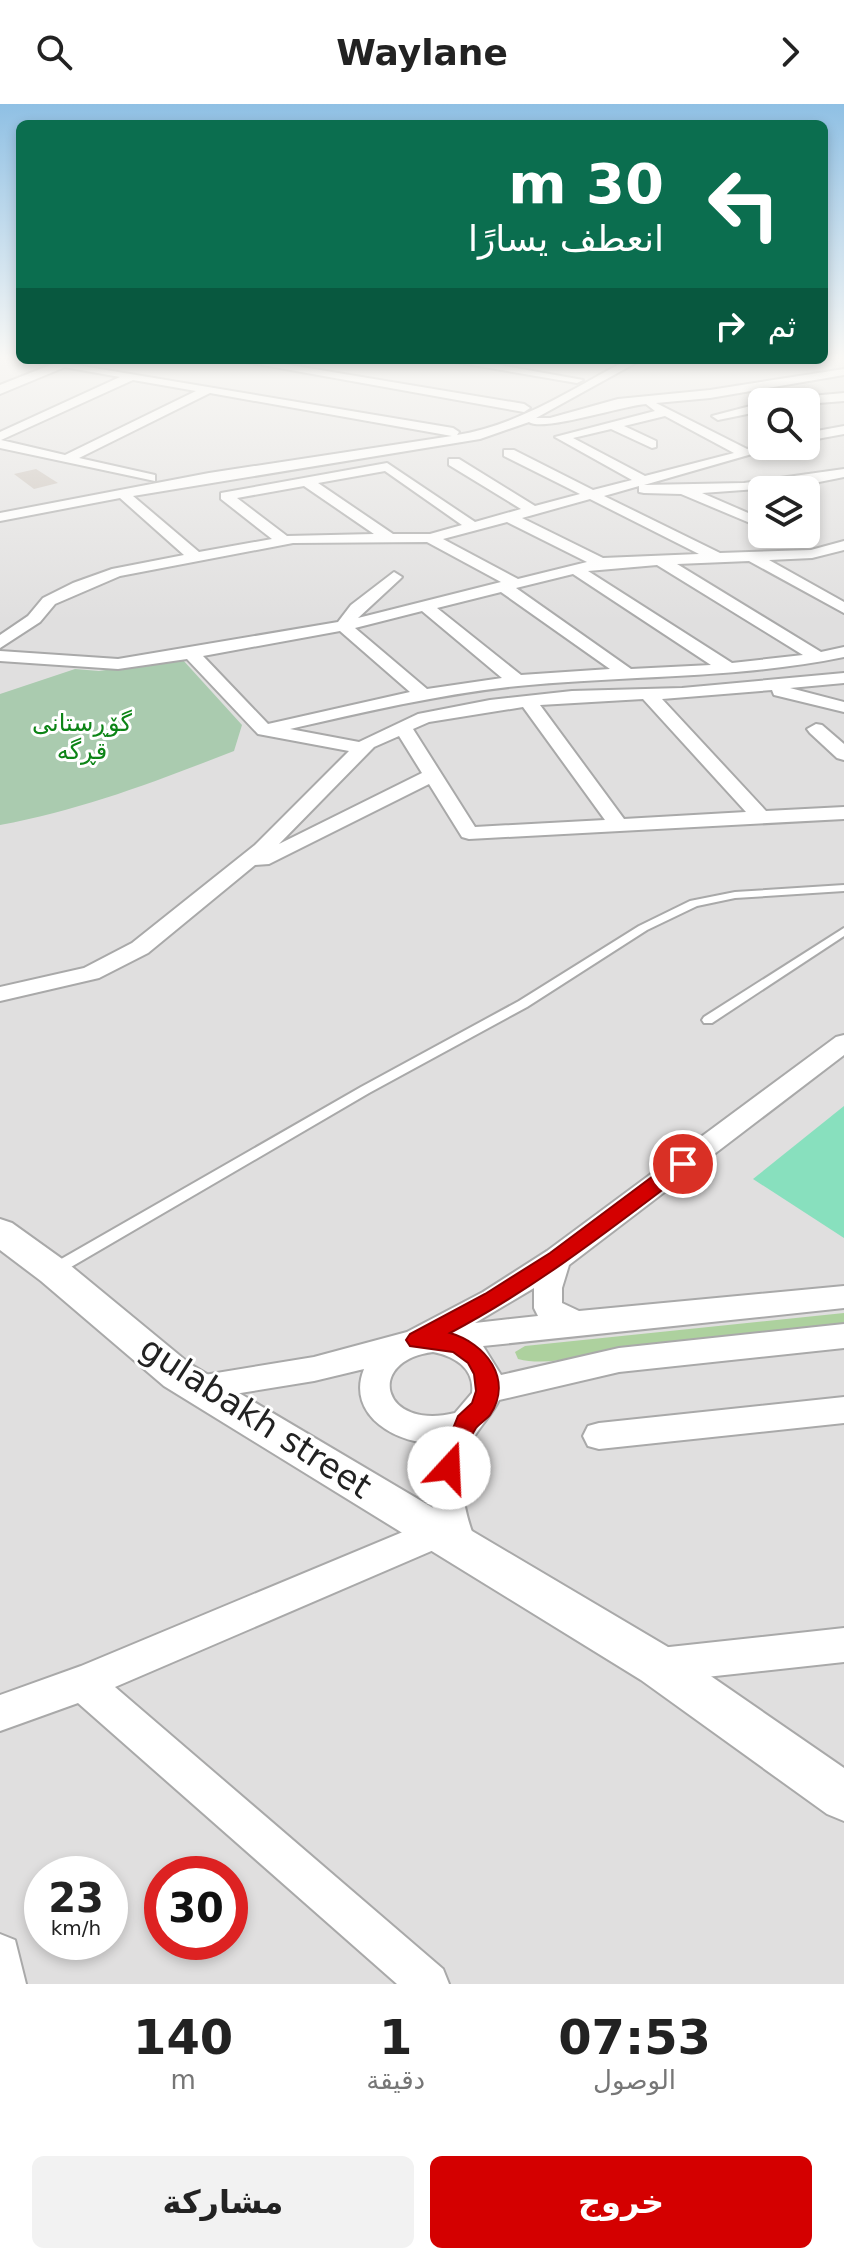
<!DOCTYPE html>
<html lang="ar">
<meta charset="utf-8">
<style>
:root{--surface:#fff;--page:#f2f2f2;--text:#222;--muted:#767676;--accent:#d40000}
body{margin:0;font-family:"DejaVu Sans","Noto Naskh Arabic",sans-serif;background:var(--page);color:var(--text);direction:rtl;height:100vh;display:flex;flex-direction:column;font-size:30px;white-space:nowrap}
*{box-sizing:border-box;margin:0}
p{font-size:26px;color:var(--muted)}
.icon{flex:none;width:44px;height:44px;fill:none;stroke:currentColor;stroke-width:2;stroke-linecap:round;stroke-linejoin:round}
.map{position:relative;height:1880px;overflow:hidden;direction:ltr}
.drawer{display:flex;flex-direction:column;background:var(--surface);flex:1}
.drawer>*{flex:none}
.top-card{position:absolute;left:16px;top:16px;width:812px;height:244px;border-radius:12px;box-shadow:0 4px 12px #0003;direction:rtl;background:#0b6e4f;color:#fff;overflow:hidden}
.fabs{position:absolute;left:748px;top:284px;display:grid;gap:16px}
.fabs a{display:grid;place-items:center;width:72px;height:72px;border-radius:12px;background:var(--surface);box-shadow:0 4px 12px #0003;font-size:40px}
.speed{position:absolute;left:24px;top:1752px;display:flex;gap:16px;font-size:40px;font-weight:700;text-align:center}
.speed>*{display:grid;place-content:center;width:104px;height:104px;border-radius:50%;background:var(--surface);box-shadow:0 4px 12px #0003;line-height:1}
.speed small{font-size:20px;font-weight:400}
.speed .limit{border:12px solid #d22;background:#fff;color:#111}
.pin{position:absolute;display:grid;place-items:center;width:68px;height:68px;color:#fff;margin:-34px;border:4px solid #fff;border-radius:50%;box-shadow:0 2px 8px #0007}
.me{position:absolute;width:88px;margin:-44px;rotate:20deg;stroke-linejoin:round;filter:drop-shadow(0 0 6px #0008)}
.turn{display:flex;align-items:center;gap:28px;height:168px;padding:0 32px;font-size:36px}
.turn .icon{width:104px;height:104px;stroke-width:2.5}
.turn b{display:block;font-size:56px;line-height:68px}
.then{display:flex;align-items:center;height:76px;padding:0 32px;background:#0003;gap:16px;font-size:30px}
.eta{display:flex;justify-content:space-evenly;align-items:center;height:136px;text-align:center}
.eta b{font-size:48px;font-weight:600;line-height:56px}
.cta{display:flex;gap:16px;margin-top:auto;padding:16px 32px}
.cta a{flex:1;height:92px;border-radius:12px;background:var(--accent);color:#fff;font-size:32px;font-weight:600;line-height:92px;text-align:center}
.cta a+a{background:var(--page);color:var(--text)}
header{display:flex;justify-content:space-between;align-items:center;height:104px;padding:0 32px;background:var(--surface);font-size:36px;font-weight:600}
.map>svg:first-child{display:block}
.residential{fill:#e0dfdf;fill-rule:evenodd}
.forest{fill:#add19e}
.cemetery{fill:#aacbaf}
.pitch{fill:#88e0be}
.building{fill:#c7bfb8}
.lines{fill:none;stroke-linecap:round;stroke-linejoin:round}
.service-casing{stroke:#a9a9a9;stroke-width:4}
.minor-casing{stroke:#a9a9a9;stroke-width:4}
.tertiary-casing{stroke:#a9a9a9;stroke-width:4}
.service{fill:#fff;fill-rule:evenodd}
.minor{fill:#fff;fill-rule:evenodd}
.tertiary{fill:#fff;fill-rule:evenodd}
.route{fill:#d40000;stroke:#8a0000;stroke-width:2}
.labels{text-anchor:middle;stroke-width:6;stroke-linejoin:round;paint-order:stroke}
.far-park-label{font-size:24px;fill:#0c8416;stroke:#fff}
.near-street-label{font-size:34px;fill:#222;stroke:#fff}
</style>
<header><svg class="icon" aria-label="forward" viewBox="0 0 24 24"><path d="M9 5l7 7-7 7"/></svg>Waylane<svg class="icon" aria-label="search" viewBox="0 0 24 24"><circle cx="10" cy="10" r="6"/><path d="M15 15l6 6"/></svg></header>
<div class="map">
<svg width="844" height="1880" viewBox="0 0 844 1880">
<rect width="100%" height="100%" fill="#f2efe9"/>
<path class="residential" d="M0,254H844V1880H0ZM762,298H806V342H762ZM762,386H806V430H762ZM42,1770H110V1838H42ZM162,1770H230V1838H162Z"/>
<path class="forest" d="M844,1209V1222C768,1230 691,1236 616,1246C585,1250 549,1263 518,1255L515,1248L525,1242Z"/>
<path class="cemetery" d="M182,555L242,621L234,647C157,677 82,706 0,721V590L75,565L99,567Z"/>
<path class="pitch" d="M844,1002V1134L753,1075Z"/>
<path class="building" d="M36,365L58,379L34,385L14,370Z"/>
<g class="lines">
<defs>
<g id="service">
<path d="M844,781V787L735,794L697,802L647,826L527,903L369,989L59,1170L54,1171L49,1170L47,1166L49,1162L361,983L519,897L639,822L690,797L735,788Z"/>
<path d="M844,824V832L712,919H704L702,916L704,913Z"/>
</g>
<g id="minor">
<path d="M31,256H46L48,258L42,261Z"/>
<path d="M234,256H260L524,300L530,304L524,308Z"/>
<path d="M443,256H471L583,276L577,279Z"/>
<path d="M627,256H641L536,314H550L618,295L710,286L844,265V271L710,294L656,299L747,345L762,341L780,342L644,381L744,379L844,365V373L809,380L814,386L811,408L806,409V386L796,382L702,389L762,415V424L681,390L644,389L639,388V382L604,392L720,449L811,446L844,437V446L812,454L769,456L844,498V509L749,457L677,460L821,548L844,543V553C737,575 627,571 518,582C441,590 365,608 290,625L359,638L418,610L490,596L572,587L682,584L844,569V579L790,584L844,598V608L774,591L772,586L662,595L766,707L844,703V715L469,735L462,733L429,680L269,760L255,761L148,849L99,874L0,897V883L84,864L132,839L255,741L349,647L258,630L187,555L118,565L0,557V547L118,555L338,518L351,501L394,468L402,473L399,476L358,514L501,478L427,438L293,439L120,472L55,500L40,518L0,544V531L28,512L43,494L73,479L112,465L184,451L120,394L0,417V409L209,369L452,332L210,289L79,354L155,371V377L0,344V328L120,273L58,262V258L453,324L459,328L457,331C519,321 572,285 627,256ZM133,276L196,287L65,351L1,336ZM646,300L655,307L555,333L632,376L593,386L514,346H504V352L580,390L535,402L459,355H449V361L521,405L475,418L387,359L221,389V395L272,435L199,448L133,392L480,335L529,318C543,328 621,302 646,300ZM665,312L734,349L645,372L573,334L611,325L652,344L656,343V337L624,322ZM385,367L462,421L430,430H393L318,379ZM304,382L374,430L287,432L237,394ZM590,395L699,450L603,454L522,414ZM507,418L587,458L518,475L443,435ZM657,461L803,551L732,559L588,467ZM573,470L711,561L631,565L516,484ZM501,488L610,565L521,571L437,504ZM422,507L502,574L427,585L355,524ZM340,527L410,588L268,620L203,552ZM643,595L746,708L624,715L540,601ZM523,603L605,716L475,723L413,625L429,618ZM399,632L422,669L279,740L374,643Z"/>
<path d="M844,289V297L806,300L783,298L789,294Z"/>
<path d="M762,299V307L718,316L712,312Z"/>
<path d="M844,322V330L806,337V329Z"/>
<path d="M777,430H794V431L787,435Z"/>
<path d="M816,620L822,621L844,640V656L837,654L810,629L807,625Z"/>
<path d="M844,931V951L569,1161L562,1184V1199L579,1207L844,1182V1204L483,1242L501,1271L619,1244L844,1220V1244L619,1268L499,1296C492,1310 482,1320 474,1333C454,1369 463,1405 477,1442L472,1453L460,1457L448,1453L443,1442L115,1583L443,1865L449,1880H397L78,1599L0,1627V1591L81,1562L434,1415L429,1375L440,1339C399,1342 345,1312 364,1265L314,1277L197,1296L186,1292L182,1283L186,1274L314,1253L407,1228L483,1188L547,1147L836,933ZM534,1184V1204L538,1212L475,1219ZM433,1248C454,1252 475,1264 472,1289L455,1309C382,1327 364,1257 433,1248Z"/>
<path d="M844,1293V1319L599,1345L588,1342L583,1332L588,1322L599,1319Z"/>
<path d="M844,1524V1558L660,1578L647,1573L642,1561L647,1549L660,1544Z"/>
<path d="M0,1830L15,1836L26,1880H0Z"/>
</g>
<g id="tertiary">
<path d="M63,256H82L0,290V281Z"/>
<path d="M0,1115L12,1119L65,1157L190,1260L673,1546L844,1664V1717L827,1710L641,1576L164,1282L41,1177L0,1146Z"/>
</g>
</defs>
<use href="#service" class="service-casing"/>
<use href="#minor" class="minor-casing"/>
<use href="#tertiary" class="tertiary-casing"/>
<use href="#service" class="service"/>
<use href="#minor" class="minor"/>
<use href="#tertiary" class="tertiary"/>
</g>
<linearGradient id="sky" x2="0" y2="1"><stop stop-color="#8fc0e4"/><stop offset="0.49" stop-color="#f9f8f5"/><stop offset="1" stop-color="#f9f8f5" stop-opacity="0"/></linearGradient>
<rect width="844" height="517" fill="url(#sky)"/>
<path class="route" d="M683,1053L690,1055L693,1060L690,1065C612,1124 537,1183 450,1229C485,1239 514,1275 490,1311C486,1316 480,1319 476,1324C467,1337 465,1357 458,1371L449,1375L441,1371L437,1364L458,1312L472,1299L476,1287L474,1270L468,1259L453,1248L410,1242L406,1236L410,1230L485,1190L550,1149L676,1055Z"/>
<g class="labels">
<g class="far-park-label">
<text x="82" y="627">گۆڕستانی<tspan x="82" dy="28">قڕگە</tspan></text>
</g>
<g class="near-street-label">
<text transform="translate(256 1313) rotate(33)" y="12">gulabakh street</text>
</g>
</g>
</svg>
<div class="fabs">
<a><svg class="icon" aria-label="search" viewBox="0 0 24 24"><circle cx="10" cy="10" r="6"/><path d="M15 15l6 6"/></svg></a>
<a><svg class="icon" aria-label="layers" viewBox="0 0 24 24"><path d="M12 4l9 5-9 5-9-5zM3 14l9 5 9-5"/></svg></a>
</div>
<div class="speed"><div>23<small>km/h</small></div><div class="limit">30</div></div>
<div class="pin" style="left:683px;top:1060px;background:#d93025"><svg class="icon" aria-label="arrive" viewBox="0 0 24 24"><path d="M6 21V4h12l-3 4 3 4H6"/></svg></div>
<svg class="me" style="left:449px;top:1364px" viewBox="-20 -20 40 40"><circle r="19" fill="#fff"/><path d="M0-13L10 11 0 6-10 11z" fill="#d40000"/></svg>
<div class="top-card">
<div class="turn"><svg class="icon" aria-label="left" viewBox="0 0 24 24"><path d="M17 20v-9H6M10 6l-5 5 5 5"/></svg><div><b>30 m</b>انعطف يسارًا</div></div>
<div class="then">ثم<svg class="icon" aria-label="right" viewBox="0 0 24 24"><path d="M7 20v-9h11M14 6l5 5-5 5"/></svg></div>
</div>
</div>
<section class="drawer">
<div class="eta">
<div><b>07:53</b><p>الوصول</p></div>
<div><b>1</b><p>دقيقة</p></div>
<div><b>140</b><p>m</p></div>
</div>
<div class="cta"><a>خروج</a><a>مشاركة</a></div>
</section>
